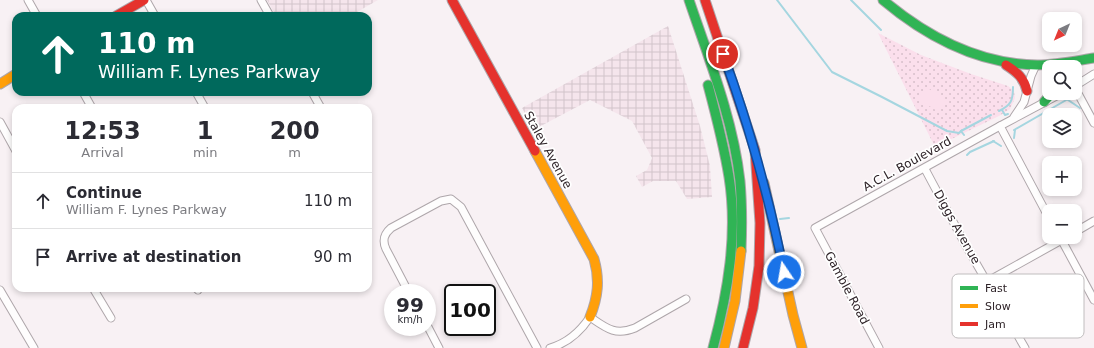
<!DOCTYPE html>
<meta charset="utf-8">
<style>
:root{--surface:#fff;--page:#f7f7f7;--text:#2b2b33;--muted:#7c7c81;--line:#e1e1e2}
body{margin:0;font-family:"DejaVu Sans",sans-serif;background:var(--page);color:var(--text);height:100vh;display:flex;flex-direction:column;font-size:15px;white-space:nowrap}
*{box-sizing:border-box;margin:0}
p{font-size:13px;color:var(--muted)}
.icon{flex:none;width:22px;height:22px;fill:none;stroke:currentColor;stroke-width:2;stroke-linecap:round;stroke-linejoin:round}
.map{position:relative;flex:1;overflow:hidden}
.panel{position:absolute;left:12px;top:104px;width:360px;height:188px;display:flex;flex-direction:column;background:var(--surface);border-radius:12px;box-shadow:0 2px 6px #0003}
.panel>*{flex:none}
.banner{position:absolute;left:12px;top:12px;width:360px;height:84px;border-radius:12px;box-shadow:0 2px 6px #0003;background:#00695c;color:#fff;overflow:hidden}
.needle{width:26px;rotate:223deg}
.tools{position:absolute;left:1042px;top:12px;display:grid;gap:8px}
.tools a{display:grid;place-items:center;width:40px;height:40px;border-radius:8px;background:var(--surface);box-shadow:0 2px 6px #0003;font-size:20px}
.speed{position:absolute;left:384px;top:284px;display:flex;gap:8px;font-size:20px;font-weight:700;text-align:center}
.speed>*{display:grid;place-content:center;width:52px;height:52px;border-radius:50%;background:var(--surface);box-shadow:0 2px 6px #0003;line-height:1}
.speed small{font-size:10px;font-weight:400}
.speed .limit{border:2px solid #111;border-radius:6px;background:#fff;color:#111}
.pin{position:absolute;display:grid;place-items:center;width:34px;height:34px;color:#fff;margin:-17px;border:2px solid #fff;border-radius:50%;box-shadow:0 1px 4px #0007}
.me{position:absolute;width:44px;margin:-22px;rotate:348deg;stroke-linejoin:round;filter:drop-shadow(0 0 3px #0008)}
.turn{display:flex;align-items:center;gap:14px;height:84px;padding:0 20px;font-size:18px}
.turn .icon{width:52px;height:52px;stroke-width:2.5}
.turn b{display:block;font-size:28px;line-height:34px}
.eta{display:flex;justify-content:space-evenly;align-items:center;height:68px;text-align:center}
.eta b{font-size:24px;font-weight:800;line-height:28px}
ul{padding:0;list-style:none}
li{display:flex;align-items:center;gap:12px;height:56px;padding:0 20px;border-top:1px solid var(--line)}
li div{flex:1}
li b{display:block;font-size:15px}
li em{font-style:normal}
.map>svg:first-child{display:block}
.industrial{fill:url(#industrial-grid)}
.green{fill:url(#green-dots)}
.pitch{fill:#fbdfec}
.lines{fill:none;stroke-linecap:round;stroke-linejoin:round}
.stream{stroke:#a5d6e0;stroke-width:2}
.street-casing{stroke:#aea6aa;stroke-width:9}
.fast-casing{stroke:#aea6aa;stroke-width:11}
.slow-casing{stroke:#aea6aa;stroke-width:11}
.jam-casing{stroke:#aea6aa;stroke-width:11}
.street{stroke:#fefdfd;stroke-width:7}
.fast{stroke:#30b455;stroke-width:9}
.slow{stroke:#ff9f0a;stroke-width:9}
.jam{stroke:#e5322d;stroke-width:9}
.route-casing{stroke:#114b97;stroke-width:10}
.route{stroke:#1a73e8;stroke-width:7}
.labels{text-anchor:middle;stroke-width:3.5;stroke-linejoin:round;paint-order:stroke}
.street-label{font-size:12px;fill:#2e2328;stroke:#fff}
.key{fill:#fff;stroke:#c0bdbe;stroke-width:1}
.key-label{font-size:11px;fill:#2e2328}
</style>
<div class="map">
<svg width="1094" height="348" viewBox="0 0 1094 348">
<defs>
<pattern id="industrial-grid" width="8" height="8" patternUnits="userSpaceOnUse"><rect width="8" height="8" fill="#f5e5ec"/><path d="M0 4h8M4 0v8" fill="none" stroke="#d2c4ca"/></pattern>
<pattern id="green-dots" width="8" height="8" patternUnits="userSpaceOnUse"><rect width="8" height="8" fill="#fbdfec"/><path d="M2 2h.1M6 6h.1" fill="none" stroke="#d7bfca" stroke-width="1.8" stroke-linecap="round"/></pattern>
</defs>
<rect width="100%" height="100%" fill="#f8f1f4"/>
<g class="industrial">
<path d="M267,0H378L350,16H276Z"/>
<path d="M668,26L700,126L710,166L712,197L687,199L676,181H653L642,187L636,176L647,170L652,158L632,121L590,100L537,128L539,131L536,133L522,108Z"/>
</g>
<path class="green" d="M878,33L921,55L971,74L1008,86L1014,91L1015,98L1010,109L999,116L935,147Z"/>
<path class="pitch" d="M926,87L946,100L939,112L918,99Z"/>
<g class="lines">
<g class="stream">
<path d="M777,0L832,72L882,97L947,131L959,133L961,131L964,135"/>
<path d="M851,0L881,30"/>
<path d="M1068,100L1080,108"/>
<path d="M1002,110L1005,115L1008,114"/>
<path d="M999,111C1011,105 1013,101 1013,87"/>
<path d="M1014,130L1068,99"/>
<path d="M961,131L991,115"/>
<path d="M1014,138L1015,130"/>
<path d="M993,141L1001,146"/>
<path d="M967,155L970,152L994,141"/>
<path d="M780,219L789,218"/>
</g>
<defs>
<g id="street">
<path d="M28,0L37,16"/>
<path d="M146,0L155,16"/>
<path d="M261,0L270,16"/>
<path d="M1075,86L1094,74"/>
<path d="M1075,88L1094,123"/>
<path d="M83,92L92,108"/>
<path d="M196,92L205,108"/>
<path d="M312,92L321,108"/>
<path d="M1014,117L1024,102L1031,76L1036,65"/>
<path d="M0,122L16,151"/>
<path d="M1000,126L1049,218"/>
<path d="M925,169L965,244L1025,348"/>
<path d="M1075,232L1094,221"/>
<path d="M1060,237L1094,300"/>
<path d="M988,281L1067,237"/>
<path d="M93,288L111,318"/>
<path d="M196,288L198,290"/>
<path d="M0,290L34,348"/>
<path d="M409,293L386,249C382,240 384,234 391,228L441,201L451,199L461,207L537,348"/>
<path d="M427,325L439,348"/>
<path d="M550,348C568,343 580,332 590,317C606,328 615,336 635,328L686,299"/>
<path d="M879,348L815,228L1000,126L1062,93"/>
</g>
<g id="fast">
<path d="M689,0C709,59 733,119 740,181C742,204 742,227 741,251"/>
<path d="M883,0C927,37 978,64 1037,65C1056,65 1075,61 1094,58"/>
<path d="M708,85C716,115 724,146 729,177C738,234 728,292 713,348"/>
<path d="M1044,102L1052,93"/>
</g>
<g id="slow">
<path d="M0,84L16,74"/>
<path d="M535,151L594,259C600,280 598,297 590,317"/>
<path d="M764,183L793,315L802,348"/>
<path d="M724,348L735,301L741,251"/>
</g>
<g id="jam">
<path d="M452,0L535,151"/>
<path d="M705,0L755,150L760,223L759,266L753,308L743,348"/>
<path d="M116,16L144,0"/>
<path d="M1006,65C1017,72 1024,78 1027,91"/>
</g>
</defs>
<use href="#street" class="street-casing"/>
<use href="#fast" class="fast-casing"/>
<use href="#slow" class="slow-casing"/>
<use href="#jam" class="jam-casing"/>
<use href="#street" class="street"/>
<use href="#fast" class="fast"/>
<use href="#slow" class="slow"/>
<use href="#jam" class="jam"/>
</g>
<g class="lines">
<defs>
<path id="route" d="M723,54C749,125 769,197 784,272"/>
</defs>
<use href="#route" class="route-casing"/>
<use href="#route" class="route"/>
</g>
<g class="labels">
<g class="street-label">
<text transform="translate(548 150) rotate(61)" y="4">Staley Avenue</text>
<text transform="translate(907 164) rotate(-29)" y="4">A.C.L. Boulevard</text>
<text transform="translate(957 227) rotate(61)" y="4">Diggs Avenue</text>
<text transform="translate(847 288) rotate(62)" y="4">Gamble Road</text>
</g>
</g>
<rect x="952" y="274" width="132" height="64" rx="6" class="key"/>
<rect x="960" y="286" width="18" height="4" fill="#30b455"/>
<rect x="960" y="304" width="18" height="4" fill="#ff9f0a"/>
<rect x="960" y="322" width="18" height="4" fill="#e5322d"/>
<g class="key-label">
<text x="985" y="292">Fast</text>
<text x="985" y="310">Slow</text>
<text x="985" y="328">Jam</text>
</g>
</svg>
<div class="tools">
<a><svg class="needle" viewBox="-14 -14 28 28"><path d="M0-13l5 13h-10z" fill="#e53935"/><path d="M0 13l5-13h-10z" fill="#7c7c81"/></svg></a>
<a><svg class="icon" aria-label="search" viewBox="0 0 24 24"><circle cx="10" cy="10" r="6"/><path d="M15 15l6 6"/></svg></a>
<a><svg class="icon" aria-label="layers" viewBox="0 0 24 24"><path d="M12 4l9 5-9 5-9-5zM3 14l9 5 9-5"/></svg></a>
<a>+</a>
<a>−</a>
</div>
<div class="speed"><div>99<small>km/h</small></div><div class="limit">100</div></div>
<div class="pin" style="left:723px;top:54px;background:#d93025"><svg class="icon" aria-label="arrive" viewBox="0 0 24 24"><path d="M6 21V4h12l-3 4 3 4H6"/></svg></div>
<svg class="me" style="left:784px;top:272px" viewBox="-20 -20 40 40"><circle r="17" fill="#1a73e8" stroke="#fff" stroke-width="3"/><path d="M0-11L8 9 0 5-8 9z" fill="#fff"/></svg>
<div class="banner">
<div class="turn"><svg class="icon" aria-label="ahead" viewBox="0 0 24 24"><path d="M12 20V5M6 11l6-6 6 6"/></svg><div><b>110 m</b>William F. Lynes Parkway</div></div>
</div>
<section class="panel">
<div class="eta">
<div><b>12:53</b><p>Arrival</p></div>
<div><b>1</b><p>min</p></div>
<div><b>200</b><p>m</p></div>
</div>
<ul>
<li><svg class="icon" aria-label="ahead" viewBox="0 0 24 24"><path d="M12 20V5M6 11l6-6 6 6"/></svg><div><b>Continue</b><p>William F. Lynes Parkway</p></div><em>110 m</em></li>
<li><svg class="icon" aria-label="arrive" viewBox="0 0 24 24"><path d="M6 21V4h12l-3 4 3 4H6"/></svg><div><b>Arrive at destination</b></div><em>90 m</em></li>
</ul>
</section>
</div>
